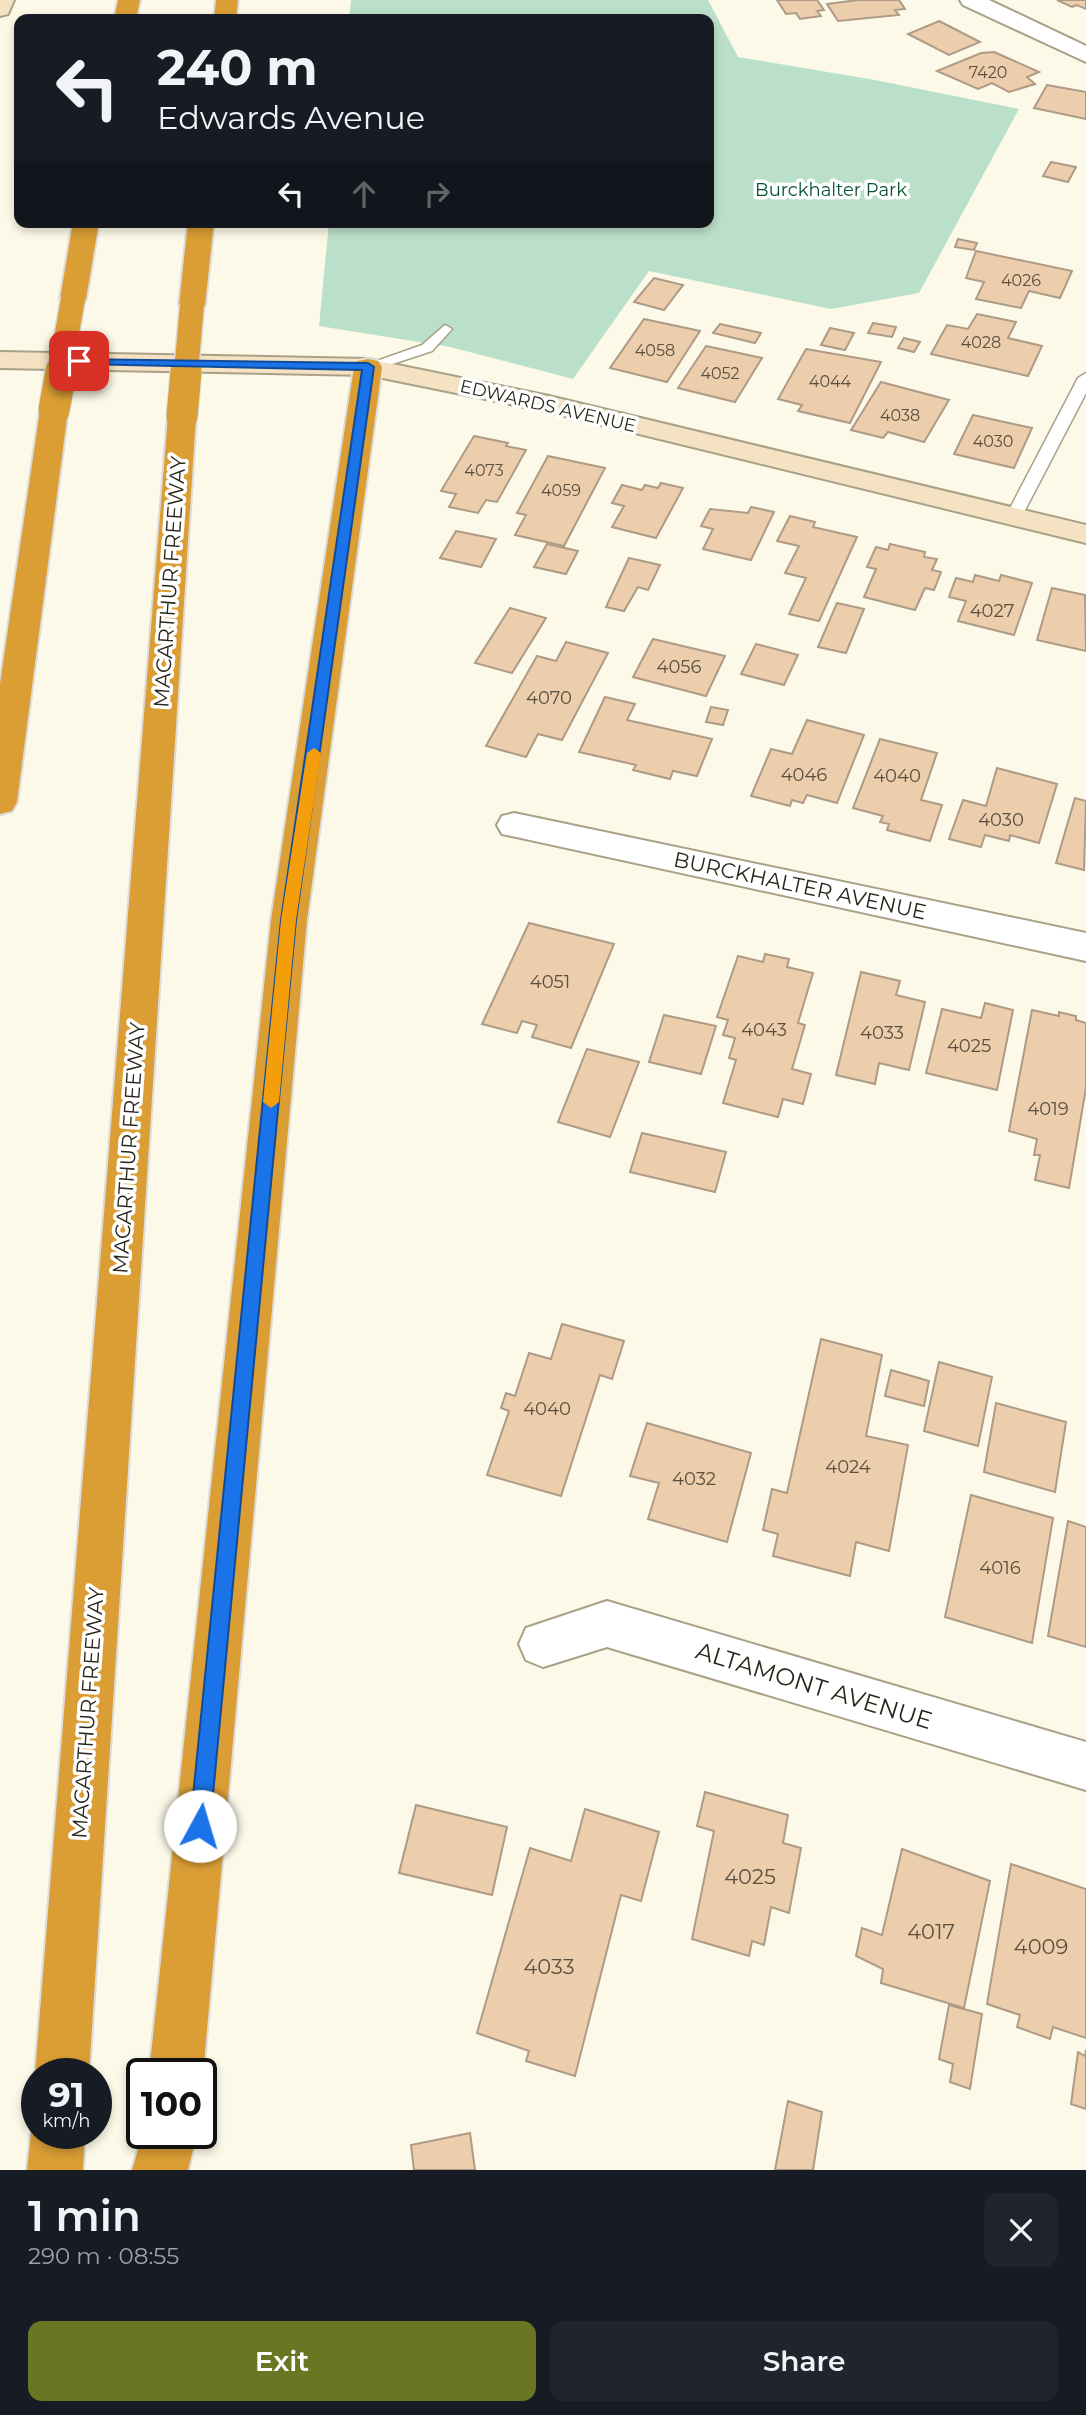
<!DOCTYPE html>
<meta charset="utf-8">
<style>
:root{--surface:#171b24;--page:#20242c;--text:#f1f3f6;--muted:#9ea1a6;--accent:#6b7622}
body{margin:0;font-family:Montserrat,sans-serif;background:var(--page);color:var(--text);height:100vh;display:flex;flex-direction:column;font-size:26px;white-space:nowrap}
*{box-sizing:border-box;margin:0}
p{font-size:23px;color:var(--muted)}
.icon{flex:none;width:38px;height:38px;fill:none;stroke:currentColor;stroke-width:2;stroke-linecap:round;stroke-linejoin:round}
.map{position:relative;height:2170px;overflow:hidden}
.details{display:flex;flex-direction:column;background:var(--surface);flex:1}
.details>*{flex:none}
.guide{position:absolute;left:14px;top:14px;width:700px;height:214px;border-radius:14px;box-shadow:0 4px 10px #0003;background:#171b24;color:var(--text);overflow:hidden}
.speed{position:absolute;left:21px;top:2058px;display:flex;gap:14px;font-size:35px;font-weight:700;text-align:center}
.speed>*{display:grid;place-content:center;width:91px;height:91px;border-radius:50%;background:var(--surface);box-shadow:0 4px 10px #0003;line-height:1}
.speed small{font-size:18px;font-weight:400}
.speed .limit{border:4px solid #111;border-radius:10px;background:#fff;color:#111}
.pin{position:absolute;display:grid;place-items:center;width:60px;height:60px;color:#fff;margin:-30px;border-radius:14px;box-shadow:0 4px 10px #0006}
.me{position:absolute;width:77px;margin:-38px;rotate:6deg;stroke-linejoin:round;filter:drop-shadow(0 0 5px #0008)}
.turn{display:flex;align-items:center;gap:24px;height:147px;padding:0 28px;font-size:32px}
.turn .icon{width:91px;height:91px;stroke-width:2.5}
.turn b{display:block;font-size:49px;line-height:60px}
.lanes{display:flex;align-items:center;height:66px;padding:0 28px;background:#0003;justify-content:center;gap:35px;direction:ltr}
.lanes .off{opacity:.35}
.round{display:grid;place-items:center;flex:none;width:74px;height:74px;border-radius:14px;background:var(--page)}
.summary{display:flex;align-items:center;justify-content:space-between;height:119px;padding:0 28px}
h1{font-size:42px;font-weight:600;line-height:52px}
.button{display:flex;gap:14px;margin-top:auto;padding:14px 28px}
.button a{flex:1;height:80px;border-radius:14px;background:var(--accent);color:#fff;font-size:28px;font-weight:600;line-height:80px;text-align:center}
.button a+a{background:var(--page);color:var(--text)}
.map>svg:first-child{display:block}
.green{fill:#bbe0c9}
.building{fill:#eccdac;stroke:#ae9b86;stroke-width:2}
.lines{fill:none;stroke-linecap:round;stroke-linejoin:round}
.lane-casing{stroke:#a9a187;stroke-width:3}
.street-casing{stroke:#a9a187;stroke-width:4}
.secondary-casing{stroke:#a9a187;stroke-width:4}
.highway-casing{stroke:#dddcdb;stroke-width:4}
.lane{fill:#fff;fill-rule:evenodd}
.street{fill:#fff;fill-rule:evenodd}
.secondary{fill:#f4e2c2;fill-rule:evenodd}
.highway{fill:#da9e35;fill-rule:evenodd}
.highway-bridge-far1-casing{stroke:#dddcdb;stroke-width:27;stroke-linecap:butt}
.highway-bridge-casing{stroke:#dddcdb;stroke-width:33;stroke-linecap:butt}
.highway-bridge-far1{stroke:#da9e35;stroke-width:24}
.highway-bridge{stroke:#da9e35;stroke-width:31}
.route{fill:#1a73e8;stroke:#114b97;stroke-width:2}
.slow{fill:#f59e0b}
.labels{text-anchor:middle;stroke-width:7;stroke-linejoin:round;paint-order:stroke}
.far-number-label{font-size:16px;fill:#5a503f}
.far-park-label{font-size:18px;fill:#095334;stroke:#fff}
.far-street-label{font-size:18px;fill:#29261b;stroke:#fff}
.number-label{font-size:18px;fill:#5a503f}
.street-label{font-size:21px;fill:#29261b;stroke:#fff}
.near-number-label{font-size:21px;fill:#5a503f}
.near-street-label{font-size:24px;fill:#29261b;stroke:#fff}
</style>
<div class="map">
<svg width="1086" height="2170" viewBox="0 0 1086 2170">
<rect width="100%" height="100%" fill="#fdf9e8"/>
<path class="green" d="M351,0H708L738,57L875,80L1019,109L919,293L831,309L649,271L573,379L450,347L319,326L329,222H709V19H349Z"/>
<g class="building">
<path d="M777,0H817L824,10L817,11L821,16L800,19L796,13L786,14Z"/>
<path d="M858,0H899L905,9L895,10L899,15L838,21L827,4Z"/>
<path d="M1057,0H1086V9L1077,5L1072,7Z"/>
<path d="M939,21L980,42L949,55L908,34Z"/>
<path d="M994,52L1039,72L1027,77L1035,84L1009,92L992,83L978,89L937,71L981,53Z"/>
<path d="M1047,85L1086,92V119L1034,108Z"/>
<path d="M1051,162L1076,167L1068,182L1043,176Z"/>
<path d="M958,239L977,243L974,250L955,247Z"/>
<path d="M976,251L1072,271L1060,298L1029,291L1021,308L976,299L984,282L966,278Z"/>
<path d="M654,278L683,285L664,310L634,302Z"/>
<path d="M977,314L1016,322L1008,338L1042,346L1028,376L931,354L947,325L968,329Z"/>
<path d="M644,319L700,331L667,382L610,368Z"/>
<path d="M873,323L896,327L892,337L868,333Z"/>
<path d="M720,324L761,333L755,343L713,333Z"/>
<path d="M830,328L854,333L845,350L821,345Z"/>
<path d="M904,338L920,342L914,352L898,348Z"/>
<path d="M706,346L762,358L735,402L678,388Z"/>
<path d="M806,349L881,362L850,423L798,411L802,405L778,399Z"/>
<path d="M881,382L949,400L924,442L888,432L883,438L851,430Z"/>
<path d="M973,415L1032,428L1014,468L954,454Z"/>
<path d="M474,436L508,443L506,446L526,450L497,502L486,500L478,513L449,507L456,494L441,491Z"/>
<path d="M548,456L605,468L564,546L515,535L526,515L517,513Z"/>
<path d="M661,483L683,488L656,538L612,527L624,506L612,503L622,485L642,490L645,485L658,488Z"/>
<path d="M751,507L774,512L751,560L703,549L713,529L701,526L710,509L748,513Z"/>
<path d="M790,516L815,522L813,527L857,537L819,621L789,614L806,578L785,573L799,546L777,541Z"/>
<path d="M456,531L496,539L481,567L440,558Z"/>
<path d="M547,544L578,551L566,574L534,567Z"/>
<path d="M890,544L925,552L924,557L937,559L932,570L941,572L934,590L925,588L915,610L864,597L876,569L867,567L876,547L888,550Z"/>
<path d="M629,558L660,565L648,590L638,587L624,611L606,607Z"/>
<path d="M975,575L999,581L1001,575L1032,583L1014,635L958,621L966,601L949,597L956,578L973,582Z"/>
<path d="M1052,588L1085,595L1086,651L1037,640Z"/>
<path d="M837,603L864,609L846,653L818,647Z"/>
<path d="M510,608L546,618L512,673L475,663Z"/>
<path d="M653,639L725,656L706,696L633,677Z"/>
<path d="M566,642L608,653L562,740L538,734L526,757L486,746L537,656L556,661Z"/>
<path d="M756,644L798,655L784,685L741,674Z"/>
<path d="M605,697L635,704L627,720L712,739L697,776L673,771L670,779L633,770L636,765L579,752Z"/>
<path d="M711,707L728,710L723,725L706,722Z"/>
<path d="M807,720L864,735L837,803L807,795L803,803L792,800L790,806L751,796L771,749L792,754Z"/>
<path d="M880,739L937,753L921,800L942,805L930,841L887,830L889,824L880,822L883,816L853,808Z"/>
<path d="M997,768L1057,784L1039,843L1010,835L1009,841L985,835L981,847L949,839L963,800L986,806Z"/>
<path d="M1075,798L1086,801L1084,870L1056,863Z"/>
<path d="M529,923L614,944L571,1048L532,1037L537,1025L522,1021L517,1033L482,1024Z"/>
<path d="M765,954L789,959L787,967L813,973L798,1023L805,1025L792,1069L811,1074L803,1104L783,1099L778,1117L723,1103L736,1060L729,1058L735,1038L723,1035L728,1020L717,1017L738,956L763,962Z"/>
<path d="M861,972L900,981L896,995L925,1002L909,1070L879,1063L875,1084L836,1075Z"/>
<path d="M985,1003L1013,1010L997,1090L926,1073L942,1009L981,1018Z"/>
<path d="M1032,1010L1059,1016V1012L1076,1016V1020L1086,1023V1088L1069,1188L1035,1180L1040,1155H1034L1037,1139L1009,1131Z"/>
<path d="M664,1015L716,1026L701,1074L649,1062Z"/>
<path d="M587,1049L639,1062L610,1137L558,1122Z"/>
<path d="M642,1133L726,1152L715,1192L630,1172Z"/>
<path d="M562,1324L624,1341L612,1379L600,1375L561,1496L487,1475L509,1411L501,1408L506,1393L515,1396L529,1353L551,1359Z"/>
<path d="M821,1339L882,1355L866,1436L908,1445L889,1551L856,1542L850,1576L773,1556L778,1534L763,1530L772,1489L787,1493Z"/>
<path d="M939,1362L992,1377L978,1446L924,1431Z"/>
<path d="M891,1370L929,1381L924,1406L885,1396Z"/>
<path d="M996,1403L1066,1422L1055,1492L984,1472Z"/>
<path d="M647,1423L751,1453L727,1542L648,1519L659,1483L630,1476Z"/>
<path d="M971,1495L1053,1518L1032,1643L945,1617Z"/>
<path d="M1068,1521L1086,1527V1647L1048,1636Z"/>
<path d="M705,1792L788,1815L783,1843L801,1848L789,1913L771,1907L764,1945L752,1941L749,1956L692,1939L714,1831L697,1826Z"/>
<path d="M416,1805L507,1827L492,1895L399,1873Z"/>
<path d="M585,1809L659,1832L641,1901L621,1895L575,2076L526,2061L529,2051L477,2033L530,1848L571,1861Z"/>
<path d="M902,1849L990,1881L964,2008L881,1983L883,1969L856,1956L862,1928L882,1935Z"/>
<path d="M1011,1864L1086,1889V2038L1053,2027L1050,2039L1017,2027L1020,2015L987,2004Z"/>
<path d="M949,2005L982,2014L970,2089L950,2082L953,2064L939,2059Z"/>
<path d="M1086,2050V2109L1071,2104L1078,2052L1085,2056Z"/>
<path d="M788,2101L822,2112L813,2170H775Z"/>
<path d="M470,2133L475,2170H414L411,2145Z"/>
</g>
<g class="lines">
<defs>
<g id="lane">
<path d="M445,325L452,329L432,351L368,372L360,367L422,345Z"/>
<path d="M1086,373V393L1022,516L1014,521L1008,520L1006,516L1078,378Z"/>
</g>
<g id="street">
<path d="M960,0H989L1086,46V62L963,5Z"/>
<path d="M514,813L1086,933V961L502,834L497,825L502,816Z"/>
<path d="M607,1601L1086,1742V1790L607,1647L543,1667L526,1660L519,1644L526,1628Z"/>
</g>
<g id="secondary">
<path d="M0,0H14L8,14L0,16Z"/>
<path d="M0,352L368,359L549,396L1086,525V543L549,412L368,375L0,368Z"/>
</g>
<g id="highway">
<path d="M118,0H140L136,19H114Z"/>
<path d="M216,0H238L236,19H214Z"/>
<path d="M73,222H99L86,299L82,305H64L60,299Z"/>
<path d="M188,222H214L205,305L201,311H183L179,305Z"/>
<path d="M368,359L378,361L382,367L307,920L203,2074L201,2078V2074H149L271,920L354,367L358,361Z"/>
<path d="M54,402L64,404L68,410L17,802L12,811L0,814V684L40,410L44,404Z"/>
<path d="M182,408L192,410L196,416L89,2074H37V2078L35,2074L168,416L172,410Z"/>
<path d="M37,2118V2133H85L83,2170H27L31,2133Z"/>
<path d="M143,2133H197L188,2170H132Z"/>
</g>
</defs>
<use href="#lane" class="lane-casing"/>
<use href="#street" class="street-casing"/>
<use href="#secondary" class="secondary-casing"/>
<use href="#highway" class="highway-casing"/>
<use href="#lane" class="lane"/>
<use href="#street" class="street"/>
<use href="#secondary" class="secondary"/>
<use href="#highway" class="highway"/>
<defs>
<g id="highway-bridge-far1">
<path d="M60,372L73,299"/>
<path d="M186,372L192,305"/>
</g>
<g id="highway-bridge">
<path d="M54,410L61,371"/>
<path d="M182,416L186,371"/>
</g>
</defs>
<use href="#highway-bridge-far1" class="highway-bridge-far1-casing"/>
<use href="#highway-bridge" class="highway-bridge-casing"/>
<use href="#highway-bridge-far1" class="highway-bridge-far1"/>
<use href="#highway-bridge" class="highway-bridge"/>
</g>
<path class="route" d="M75,359L368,363L374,367L296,920L210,1826L207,1834L200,1837L193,1834L190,1826L281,920L362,370L79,364L73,361Z"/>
<path class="slow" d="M314,748L321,753L296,920L279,1102L271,1108L263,1102L281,920L307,753Z"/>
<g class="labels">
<g class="far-number-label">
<text x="988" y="78">7420</text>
<text x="1021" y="286">4026</text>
<text x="981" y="348">4028</text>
<text x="655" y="356">4058</text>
<text x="720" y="379">4052</text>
<text x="830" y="387">4044</text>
<text x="900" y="421">4038</text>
<text x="993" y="447">4030</text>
<text x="484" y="476">4073</text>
<text x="561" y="496">4059</text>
</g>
<g class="far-park-label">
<text x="831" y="196">Burckhalter Park</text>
</g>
<g class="far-street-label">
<text transform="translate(548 406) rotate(13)" y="6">EDWARDS AVENUE</text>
</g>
<g class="number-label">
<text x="992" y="617">4027</text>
<text x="679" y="673">4056</text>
<text x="549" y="704">4070</text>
<text x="804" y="781">4046</text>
<text x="897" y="782">4040</text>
<text x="1001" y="826">4030</text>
<text x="550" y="988">4051</text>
<text x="764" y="1036">4043</text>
<text x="882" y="1039">4033</text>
<text x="969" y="1052">4025</text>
<text x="1048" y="1115">4019</text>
<text x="547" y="1415">4040</text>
<text x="848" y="1473">4024</text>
<text x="694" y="1485">4032</text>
<text x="1000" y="1574">4016</text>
</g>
<g class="street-label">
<text transform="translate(170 582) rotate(-86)" y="7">MACARTHUR FREEWAY</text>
<text transform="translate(800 886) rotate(12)" y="7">BURCKHALTER AVENUE</text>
<text transform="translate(129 1148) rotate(-86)" y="7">MACARTHUR FREEWAY</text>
<text transform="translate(88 1713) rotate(-86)" y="7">MACARTHUR FREEWAY</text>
</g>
<g class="near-number-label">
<text x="750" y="1884">4025</text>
<text x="931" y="1939">4017</text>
<text x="1041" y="1954">4009</text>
<text x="549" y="1974">4033</text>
</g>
<g class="near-street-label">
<text transform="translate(814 1686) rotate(17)" y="8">ALTAMONT AVENUE</text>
</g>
</g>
</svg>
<div class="speed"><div>91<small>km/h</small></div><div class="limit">100</div></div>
<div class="pin" style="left:79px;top:361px;background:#d93025"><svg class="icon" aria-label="arrive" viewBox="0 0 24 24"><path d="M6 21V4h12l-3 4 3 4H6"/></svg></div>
<svg class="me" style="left:200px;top:1826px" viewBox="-20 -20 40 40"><circle r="19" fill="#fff"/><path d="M0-13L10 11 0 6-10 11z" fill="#1a73e8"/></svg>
<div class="guide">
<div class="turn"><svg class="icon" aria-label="left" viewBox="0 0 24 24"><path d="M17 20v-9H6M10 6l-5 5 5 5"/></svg><div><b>240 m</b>Edwards Avenue</div></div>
<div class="lanes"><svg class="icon" aria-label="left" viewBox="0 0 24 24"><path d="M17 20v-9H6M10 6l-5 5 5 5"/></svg><svg class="icon off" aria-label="ahead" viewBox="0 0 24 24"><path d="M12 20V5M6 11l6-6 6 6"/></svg><svg class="icon off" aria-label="right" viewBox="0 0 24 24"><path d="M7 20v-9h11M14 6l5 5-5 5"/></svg></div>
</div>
</div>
<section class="details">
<div class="summary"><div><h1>1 min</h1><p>290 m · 08:55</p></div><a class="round"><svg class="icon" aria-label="close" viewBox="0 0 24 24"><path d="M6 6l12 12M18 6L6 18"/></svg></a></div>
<div class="button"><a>Exit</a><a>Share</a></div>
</section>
